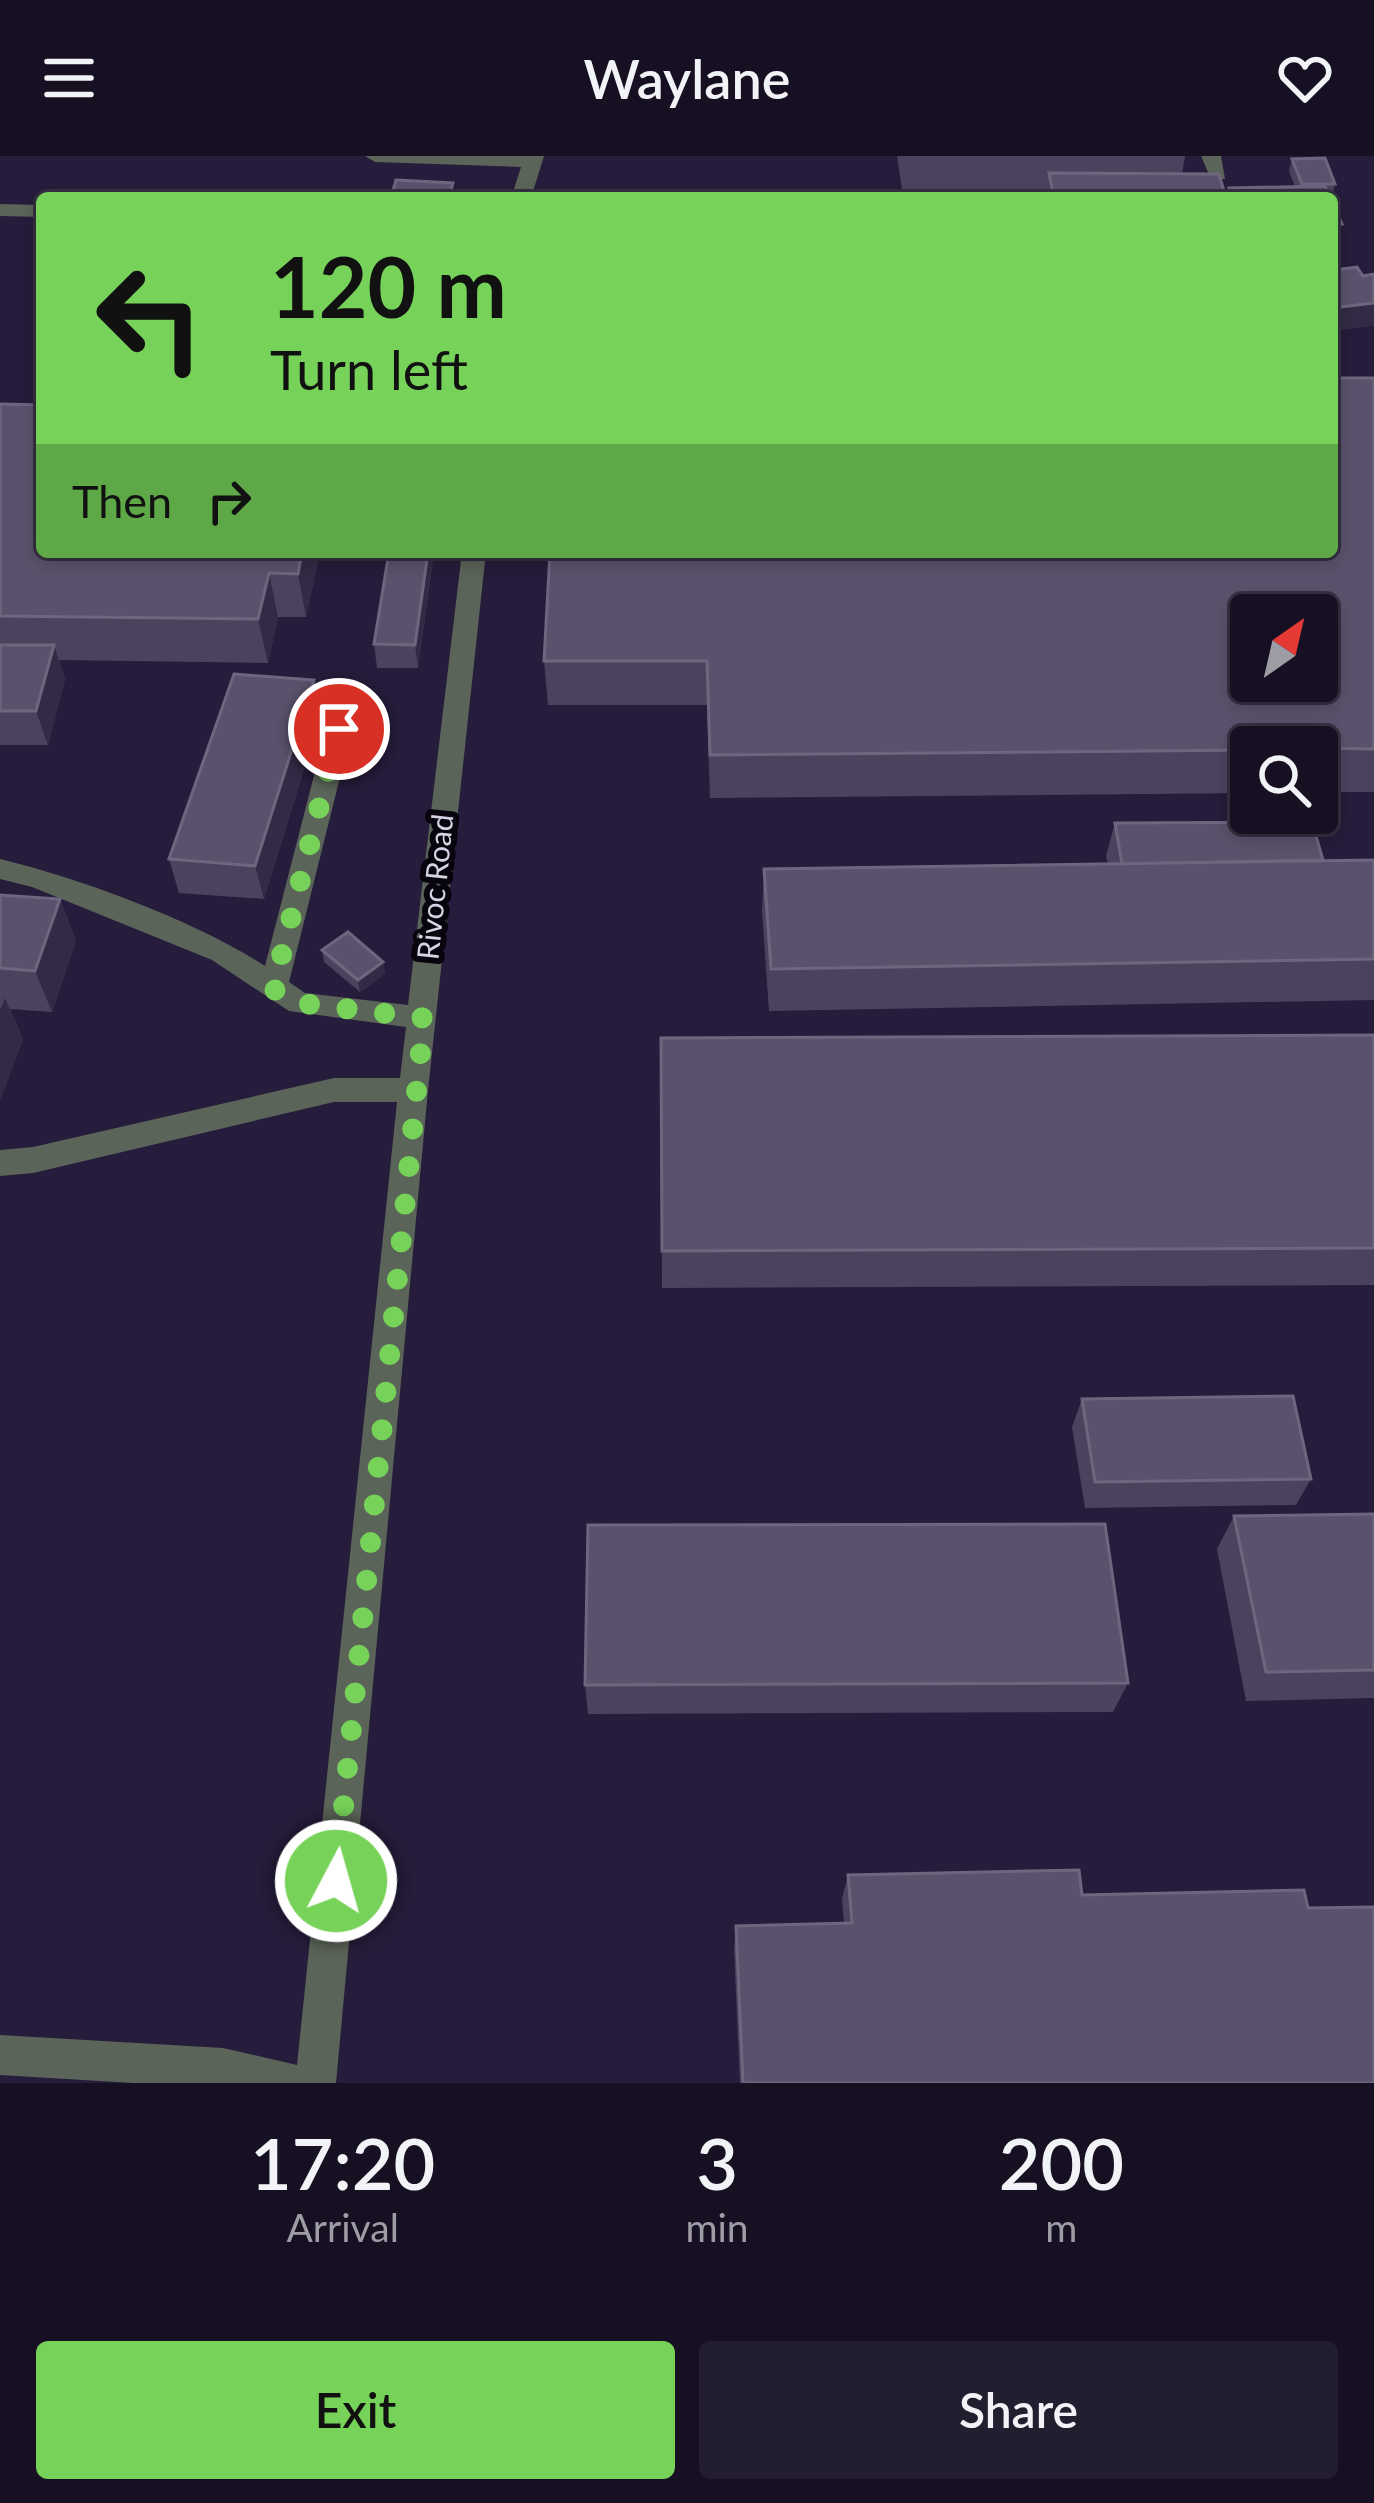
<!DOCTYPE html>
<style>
:root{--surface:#161022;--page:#231e2f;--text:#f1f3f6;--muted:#9e9da5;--line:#353040;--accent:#77d259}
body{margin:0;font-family:Lato,sans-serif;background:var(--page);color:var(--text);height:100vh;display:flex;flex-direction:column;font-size:45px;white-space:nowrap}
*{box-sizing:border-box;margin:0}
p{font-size:39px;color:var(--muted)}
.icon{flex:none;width:66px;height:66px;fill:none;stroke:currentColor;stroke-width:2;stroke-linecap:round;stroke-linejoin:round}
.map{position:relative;height:1927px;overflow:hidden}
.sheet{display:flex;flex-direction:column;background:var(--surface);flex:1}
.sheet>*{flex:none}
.hud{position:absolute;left:36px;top:36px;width:1302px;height:366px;border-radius:12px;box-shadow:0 6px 18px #0003,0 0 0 3px var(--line);background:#77d259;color:#111;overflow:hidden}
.needle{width:78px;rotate:34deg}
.fabs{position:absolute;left:1230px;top:438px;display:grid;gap:24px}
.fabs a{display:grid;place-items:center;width:108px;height:108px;border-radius:12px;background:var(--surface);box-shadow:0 6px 18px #0003,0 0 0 3px var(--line);font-size:60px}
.pin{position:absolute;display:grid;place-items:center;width:102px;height:102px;color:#fff;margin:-51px;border:6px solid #fff;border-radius:50%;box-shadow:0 3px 12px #0007}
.me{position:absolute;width:132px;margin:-66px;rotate:6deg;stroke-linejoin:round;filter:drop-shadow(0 0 9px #0008)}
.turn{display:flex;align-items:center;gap:42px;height:252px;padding:0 36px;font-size:54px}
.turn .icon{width:156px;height:156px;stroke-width:2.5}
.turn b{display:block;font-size:84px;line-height:102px}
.then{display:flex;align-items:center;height:114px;padding:0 36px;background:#0003;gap:24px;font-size:45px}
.eta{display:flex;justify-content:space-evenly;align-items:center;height:204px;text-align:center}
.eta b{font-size:72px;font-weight:600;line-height:84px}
.action{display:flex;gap:24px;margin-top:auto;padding:24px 36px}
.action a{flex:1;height:138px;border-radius:12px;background:var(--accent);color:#111;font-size:48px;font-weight:600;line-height:138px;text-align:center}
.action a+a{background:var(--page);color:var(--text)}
header{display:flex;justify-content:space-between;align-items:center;height:156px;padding:0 36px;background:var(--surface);font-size:54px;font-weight:600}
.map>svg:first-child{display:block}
.built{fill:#261c3b;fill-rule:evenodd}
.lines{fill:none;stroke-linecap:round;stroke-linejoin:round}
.minor{fill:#5b6458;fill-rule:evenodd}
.wall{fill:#4b435e}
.shaded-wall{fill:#332a45}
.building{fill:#5a526c;stroke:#6e667f;stroke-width:3;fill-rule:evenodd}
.route{stroke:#77d259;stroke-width:21;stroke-dasharray:0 37.8}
.labels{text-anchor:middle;stroke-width:12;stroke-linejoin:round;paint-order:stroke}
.street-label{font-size:30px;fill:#d6d2e3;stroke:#07040e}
</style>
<header><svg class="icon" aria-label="menu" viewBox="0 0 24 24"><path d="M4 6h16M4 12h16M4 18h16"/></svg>Waylane<svg class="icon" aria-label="heart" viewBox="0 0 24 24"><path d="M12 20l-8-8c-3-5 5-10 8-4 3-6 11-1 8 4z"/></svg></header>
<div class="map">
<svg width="1374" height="1927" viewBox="0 0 1374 1927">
<rect width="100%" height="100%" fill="#1e162e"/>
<path class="built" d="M0,0H1374V1927H0ZM42,42H1332V396H42ZM1251,459H1317V525H1251ZM1251,591H1317V657H1251Z"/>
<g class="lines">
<g class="minor">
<path d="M365,0H544L531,42H511L521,11L375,6Z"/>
<path d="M1201,0H1221L1225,23H1211Z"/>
<path d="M0,48L42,49V61L0,60Z"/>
<path d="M462,396H486L428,934L336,1927H133L0,1919V1879L223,1892L297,1909L397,946H334L33,1017L0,1020V994L33,991L334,922H400L406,871L289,855L212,804L32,731L0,723V703C80,722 196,765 265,810L326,573L330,567H348L352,573L289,826L305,837L408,849Z"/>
</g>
</g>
<g class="wall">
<path d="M897,0H1185L1182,18L1226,42H1046L1047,34H902Z"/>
<path d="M1292,3L1335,28L1332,40H1329L1330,42H1227L1229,32L1295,31L1289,15Z"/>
<path d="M1332,45L1342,68L1336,91H1332Z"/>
<path d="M1374,222V636H1317V591H1251V637L710,642L707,549H548L544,505L1332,396Z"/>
<path d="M0,248L320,396L306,461H278L268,507L59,504L65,523L48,589H0Z"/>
<path d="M434,396L418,512H377L374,488Z"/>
<path d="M314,524L321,558L264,743L179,737L169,703Z"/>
<path d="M1115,667L1323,704H1374V844L769,855L762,755L764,713L1108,708L1106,700Z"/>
<path d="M0,739L60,743L76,785L52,856L10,853L23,883L0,944Z"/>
<path d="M322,794L383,806L385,818L360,836L324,806Z"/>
<path d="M1374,879V1129L662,1132L661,882Z"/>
<path d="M1082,1243L1311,1323L1296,1349L1085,1352L1072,1271Z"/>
<path d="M1374,1358V1542L1246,1545L1217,1393L1234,1360Z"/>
<path d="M1128,1527L1113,1556L588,1558L585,1529Z"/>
<path d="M848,1719L1082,1739L1308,1752L1374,1927H740L734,1792L736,1770L844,1767L842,1743Z"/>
</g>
<g class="shaded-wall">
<path d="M1374,147V170L1332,175V152Z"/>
<path d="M302,396H320L306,461L298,418Z"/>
<path d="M428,396H434L418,512L415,489Z"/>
<path d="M269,417L278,461L268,507L258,463Z"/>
<path d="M54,489L65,523L48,589L36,555Z"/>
<path d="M314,524L321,558L264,743L255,710Z"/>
<path d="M60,743L76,785L52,856L35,815Z"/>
<path d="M383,806L385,818L360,836L358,824Z"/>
<path d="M5,842L23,883L0,944V854Z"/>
</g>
<g class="building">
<path d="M1325,2L1335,28H1302L1292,3Z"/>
<path d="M1049,17L1219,18L1226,42H1054Z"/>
<path d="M396,24L453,27L449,42L391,41Z"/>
<path d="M1325,30L1330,42H1233L1229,32Z"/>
<path d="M1332,45L1342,68H1332Z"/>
<path d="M1357,111L1363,120L1374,118V147L1332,152V114Z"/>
<path d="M1332,222H1374V593L1251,591V594L710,599L707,505H544L550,396H1332ZM1251,459H1317V525H1251Z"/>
<path d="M0,248L42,249V396H302L298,418L269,417L258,463L0,460Z"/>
<path d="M389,396H428L415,489L374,488Z"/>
<path d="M0,489H54L36,555H0Z"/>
<path d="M234,518L314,524L255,710L169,703Z"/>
<path d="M1312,666L1323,704L1122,708L1115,667Z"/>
<path d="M1374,704V803L771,813L764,713Z"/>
<path d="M0,739L60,743L35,815L0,812Z"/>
<path d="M348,776L383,806L358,824L322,794Z"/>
<path d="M1374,879V1092L662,1095L661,882Z"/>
<path d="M1293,1240L1311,1323L1095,1326L1082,1243Z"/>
<path d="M1374,1358V1514L1266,1516L1234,1360Z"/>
<path d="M1105,1368L1128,1527L585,1529L588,1369Z"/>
<path d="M1079,1714L1082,1739L1304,1734L1308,1752L1374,1751V1927H743L736,1770L852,1767L848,1719Z"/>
</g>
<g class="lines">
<path class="route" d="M336,1725L424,862L299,847L273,833L339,573"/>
</g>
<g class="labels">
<g class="street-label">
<text transform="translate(436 731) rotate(-84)" y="10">Rivoc Road</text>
</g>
</g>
</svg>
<div class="fabs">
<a><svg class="needle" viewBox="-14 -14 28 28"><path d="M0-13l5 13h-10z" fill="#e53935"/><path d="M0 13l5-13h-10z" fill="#9e9da5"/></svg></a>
<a><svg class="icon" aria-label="search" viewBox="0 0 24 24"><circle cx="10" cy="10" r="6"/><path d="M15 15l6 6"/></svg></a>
</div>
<div class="pin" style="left:339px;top:573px;background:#d93025"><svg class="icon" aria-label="arrive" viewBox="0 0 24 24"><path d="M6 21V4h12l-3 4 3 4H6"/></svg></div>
<svg class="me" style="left:336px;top:1725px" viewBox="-20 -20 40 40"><circle r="17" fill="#77d259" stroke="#fff" stroke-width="3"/><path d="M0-11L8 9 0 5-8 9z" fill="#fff"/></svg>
<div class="hud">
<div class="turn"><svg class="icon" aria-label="left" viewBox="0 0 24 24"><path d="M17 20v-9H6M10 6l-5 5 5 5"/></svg><div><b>120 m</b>Turn left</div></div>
<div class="then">Then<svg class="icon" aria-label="right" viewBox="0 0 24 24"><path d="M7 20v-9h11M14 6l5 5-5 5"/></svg></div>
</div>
</div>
<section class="sheet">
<div class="eta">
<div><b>17:20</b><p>Arrival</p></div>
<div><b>3</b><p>min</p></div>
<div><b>200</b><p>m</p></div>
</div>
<div class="action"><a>Exit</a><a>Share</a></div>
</section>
